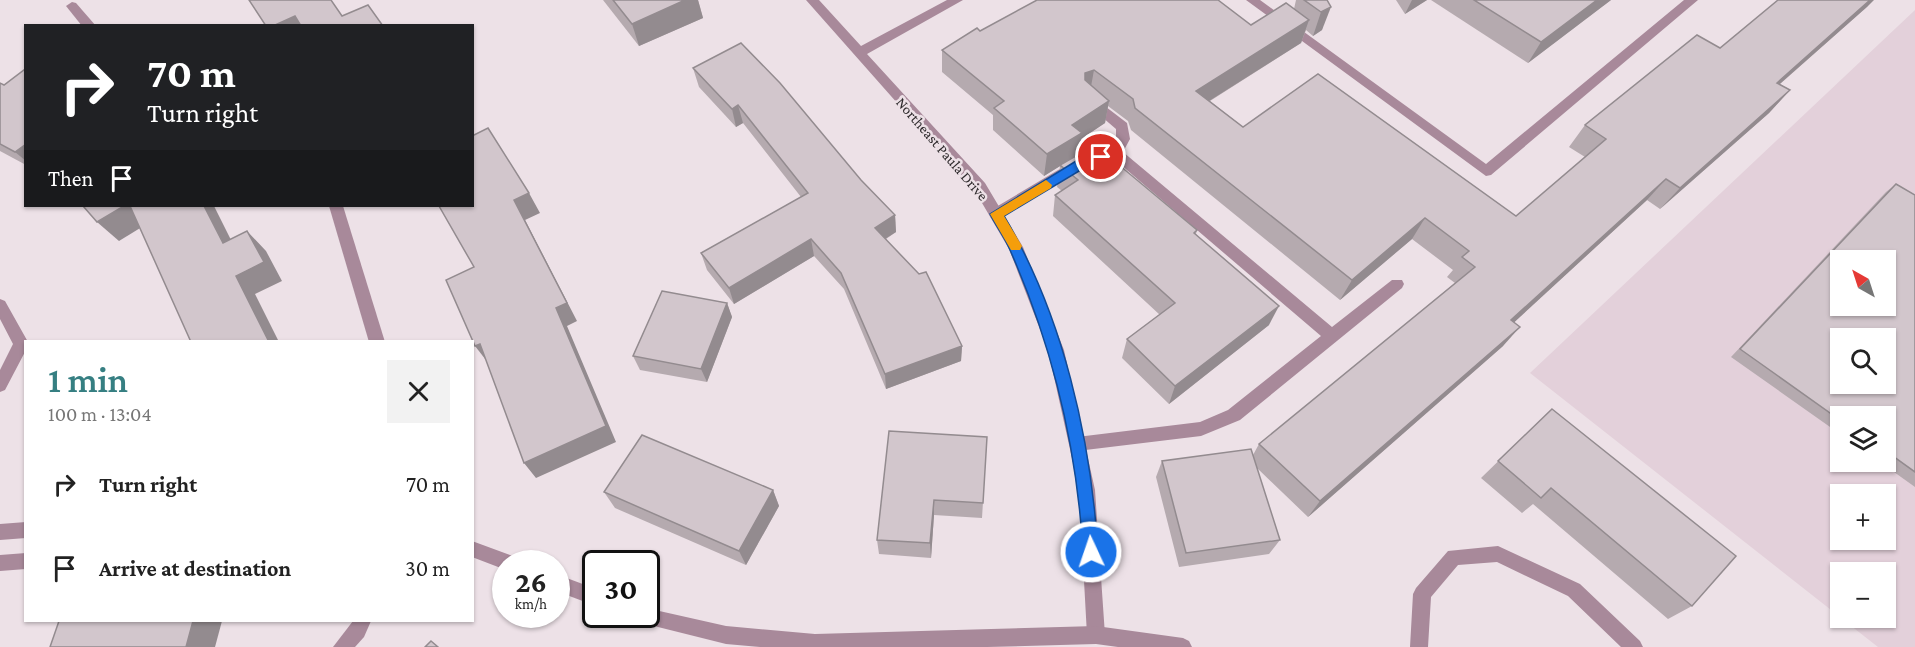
<!DOCTYPE html>
<meta charset="utf-8">
<style>
:root{--surface:#fff;--page:#f2f2f2;--text:#222;--muted:#767676;--accent:#367f82}
body{margin:0;font-family:"Crimson Pro",serif;background:var(--page);color:var(--text);height:100vh;display:flex;flex-direction:column;font-size:22px;white-space:nowrap}
*{box-sizing:border-box;margin:0}
p{font-size:20px;color:var(--muted)}
.icon{flex:none;width:33px;height:33px;fill:none;stroke:currentColor;stroke-width:2;stroke-linecap:round;stroke-linejoin:round}
.map{position:relative;flex:1;overflow:hidden}
.panel{position:absolute;left:24px;top:340px;width:450px;height:282px;display:flex;flex-direction:column;background:var(--surface);border-radius:0px;box-shadow:0 2px 4px #0004}
.panel>*{flex:none}
.guide{position:absolute;left:24px;top:24px;width:450px;height:183px;border-radius:0px;box-shadow:0 2px 4px #0004;background:#202124;color:#fff;overflow:hidden}
.needle{width:39px;rotate:321deg}
.buttons{position:absolute;left:1830px;top:250px;display:grid;gap:12px}
.buttons a{display:grid;place-items:center;width:66px;height:66px;border-radius:0px;background:var(--surface);box-shadow:0 2px 4px #0004;font-size:30px}
.speed{position:absolute;left:492px;top:550px;display:flex;gap:12px;font-size:30px;font-weight:700;text-align:center}
.speed>*{display:grid;place-content:center;width:78px;height:78px;border-radius:50%;background:var(--surface);box-shadow:0 2px 4px #0004;line-height:1}
.speed small{font-size:15px;font-weight:400}
.speed .limit{border:3px solid #111;border-radius:9px;background:#fff;color:#111}
.pin{position:absolute;display:grid;place-items:center;width:51px;height:51px;color:#fff;margin:-26px;border:3px solid #fff;border-radius:50%;box-shadow:0 2px 6px #0007}
.me{position:absolute;width:66px;margin:-33px;rotate:357deg;stroke-linejoin:round;filter:drop-shadow(0 0 4px #0008)}
.turn{display:flex;align-items:center;gap:21px;height:126px;padding:0 24px;font-size:27px}
.turn .icon{width:78px;height:78px;stroke-width:2.5}
.turn b{display:block;font-size:42px;line-height:51px}
.then{display:flex;align-items:center;height:57px;padding:0 24px;background:#0003;gap:12px;font-size:22px}
.round{display:grid;place-items:center;flex:none;width:63px;height:63px;border-radius:0px;background:var(--page)}
.head{display:flex;align-items:center;justify-content:space-between;height:102px;padding:0 24px}
h1{font-size:36px;font-weight:600;line-height:45px;color:var(--accent)}
ul{padding:0;list-style:none}
li{display:flex;align-items:center;gap:18px;height:84px;padding:0 24px}
li div{flex:1}
li b{display:block;font-size:22px}
li em{font-style:normal}
.map>svg:first-child{display:block}
.built{fill:#e3d0da;fill-rule:evenodd}
.lines{fill:none;stroke-linecap:round;stroke-linejoin:round}
.service{fill:#a8899a;fill-rule:evenodd}
.minor{fill:#a8899a;fill-rule:evenodd}
.tertiary{fill:#a8899a;fill-rule:evenodd}
.wall{fill:#b5aaaf}
.shaded-wall{fill:#938b8f}
.building{fill:#d2c6cc;stroke:#938b8f;stroke-width:1.5;fill-rule:evenodd}
.route{fill:#1a73e8;stroke:#114b97;stroke-width:1.5}
.slow{fill:#f59e0b}
.labels{text-anchor:middle;stroke-width:5;stroke-linejoin:round;paint-order:stroke}
.street-label{font-size:15px;fill:#2f2b2d;stroke:#ede1e7}
</style>
<div class="map">
<svg width="1915" height="647" viewBox="0 0 1915 647">
<rect width="100%" height="100%" fill="#ede1e7"/>
<path class="built" d="M1915,10V647H1878L1841,618H1886V573H1840V617L1530,373ZM1840,261H1886V306H1840ZM1840,339H1886V384H1840ZM1840,417H1886V462H1840ZM1840,495H1886V540H1840Z"/>
<g class="lines">
<g class="service">
<path d="M1246,0H1260L1486,164L1684,0H1698L1491,175L1486,176Z"/>
<path d="M1093,97L1127,123L1130,139L1123,152L1332,327L1392,280H1402L1404,284L1402,288L1240,420L1201,436L1077,451L1071,449L1069,444L1071,439L1077,437L1200,422L1228,410L1321,336L1114,159L1089,165L1001,218H991L989,214L991,210L1080,157L1111,149L1116,139V129L1088,105L1086,102L1088,99Z"/>
<path d="M0,299L5,301L28,342H26V350L5,390L0,392V370L13,344L0,319Z"/>
<path d="M1498,546L1580,584L1640,641L1643,647H1621L1568,596L1497,562L1458,565L1431,597L1428,647H1410L1413,594L1416,588L1448,551Z"/>
</g>
<g class="minor">
<path d="M806,0H819L861,46L947,0H963L867,54L985,183L1023,247L1064,350L1095,490L1105,635L1102,641L1096,644L1090,641L1087,635L1079,490L1048,350L1009,249L975,191Z"/>
<path d="M72,2L76,3L96,26H82L66,6Z"/>
<path d="M329,206H343L385,342H369Z"/>
<path d="M353,621H371L364,637L355,647H333Z"/>
</g>
<g class="tertiary">
<path d="M26,522V538L0,540V524Z"/>
<path d="M472,541L518,558L521,564H506V570L472,557Z"/>
<path d="M26,553V569L0,571V555Z"/>
<path d="M556,574L596,589V606L556,591Z"/>
<path d="M646,608L726,626L815,634L1096,626L1183,638L1189,641L1192,647H1118L1096,644L987,647H760L726,644L634,621L631,615H646Z"/>
</g>
</g>
<g class="wall">
<path d="M603,0H698L703,18L639,46Z"/>
<path d="M1296,0H1327L1322,30L1313,36L1306,30L1301,43L1210,101L1243,127L1516,216L1585,157L1569,147L1585,125L1720,48L1868,6L1780,84L1790,90L1769,113L1660,209L1647,200L1514,322L1503,346L1308,517L1257,468L1280,540L1269,554L1179,567L1156,477L1162,461L1253,455L1259,444L1455,283L1447,277L1453,270L1412,239L1340,300L1131,130L1128,121L1108,106L1105,123L1081,139L1079,155L1197,230L1196,234L1269,325L1169,404L1122,358L1127,339L1160,315L1053,216L1055,195L1062,191L1057,187L1060,166L1044,176L993,130V115L942,72V50L980,31L1251,25L1294,9Z"/>
<path d="M1396,0H1427L1405,14Z"/>
<path d="M1431,0H1611L1528,63Z"/>
<path d="M693,68L861,180L895,215L896,232L886,239L962,346L961,361L886,389L844,289L814,256L734,304L707,270L701,253L801,197L743,123L736,127L699,87Z"/>
<path d="M26,71V165L0,151V83L4,85Z"/>
<path d="M1896,184L1915,195V487L1880,462H1886V417H1840V434L1731,357L1886,192Z"/>
<path d="M727,303L732,317L707,382L640,370L633,356Z"/>
<path d="M1552,409L1692,606L1668,619L1533,504L1522,513L1481,478Z"/>
<path d="M987,437L982,518L934,515L931,558L879,554L877,540Z"/>
<path d="M773,490L779,506L746,565L615,508L604,492Z"/>
</g>
<g class="shaded-wall">
<path d="M685,0H698L703,18L639,46L632,24Z"/>
<path d="M1412,0H1427L1405,14Z"/>
<path d="M1597,0H1611L1528,63L1541,42Z"/>
<path d="M1870,0H1874L1868,6L1756,105L1777,83Z"/>
<path d="M1331,7L1322,30L1313,36L1321,12Z"/>
<path d="M295,16L301,26H273Z"/>
<path d="M1309,20L1301,43L1190,113L1196,91Z"/>
<path d="M1094,70L1090,92L1082,95L1085,73Z"/>
<path d="M1790,90L1769,113L1660,209L1680,188Z"/>
<path d="M1109,101L1105,123L1081,139L1078,155L1044,176L1047,154L1072,125Z"/>
<path d="M738,105L743,123L736,127L732,109Z"/>
<path d="M26,144V161L15,152Z"/>
<path d="M1666,179L1647,200L1495,340L1511,320Z"/>
<path d="M529,193L540,213L525,220L577,321L567,326L616,442L536,478L524,463L556,308L514,200Z"/>
<path d="M124,206H132L150,222L119,241L97,222Z"/>
<path d="M204,206H214L242,262L223,243Z"/>
<path d="M895,215L896,232L877,244L875,228Z"/>
<path d="M1425,218L1412,239L1340,300L1352,280Z"/>
<path d="M247,231L266,251L282,281L255,294L279,342H269L236,276Z"/>
<path d="M811,239L814,256L734,304L729,288Z"/>
<path d="M727,303L732,317L707,382L701,369Z"/>
<path d="M1279,306L1269,325L1169,404L1175,386Z"/>
<path d="M1520,327L1503,346L1308,517L1320,501Z"/>
<path d="M480,344L489,364L475,346Z"/>
<path d="M962,346L961,361L886,389L885,374Z"/>
<path d="M773,490L779,506L746,565L739,551Z"/>
<path d="M934,500V515L931,558L930,543Z"/>
<path d="M193,621H222L215,647H186Z"/>
</g>
<g class="building">
<path d="M249,0H331L342,16L368,5L383,26H301L295,16L273,26H266Z"/>
<path d="M613,0H685L632,24Z"/>
<path d="M1037,0H1218L1251,25L1286,3L1309,20L1196,91L1243,127L1318,74L1516,216L1606,139L1585,125L1697,35L1720,48L1778,0H1870L1777,83L1790,90L1680,188L1666,179L1511,320L1520,327L1320,501L1259,444L1475,267L1462,257L1469,251L1425,218L1352,280L1135,108L1133,99L1094,70L1085,73V80L1109,101L1072,125L1082,133L1047,154L994,108L1004,101L942,50L977,28L980,31Z"/>
<path d="M1304,0H1327L1331,7L1321,12Z"/>
<path d="M1474,0H1597L1541,42Z"/>
<path d="M741,43L780,83L861,180L895,215L875,228L919,274L926,272L962,346L885,374L841,273L811,239L729,288L701,253L808,193L738,105L732,109L693,68Z"/>
<path d="M24,70L26,71V144L15,152L0,144V83L4,85Z"/>
<path d="M488,128L529,193L514,200L567,303L556,308L606,426L524,463L480,344L475,346L446,280L474,267L439,206H472V136Z"/>
<path d="M1095,145L1197,230L1194,233L1279,306L1175,386L1127,339L1175,303L1055,195L1078,180L1060,165Z"/>
<path d="M1896,184L1915,195V472L1886,451V417H1840V420L1740,349ZM1840,261H1886V306H1840ZM1840,339H1886V384H1840Z"/>
<path d="M83,206H124L97,222Z"/>
<path d="M130,206H204L223,243L247,231L264,262L236,276L269,342H191Z"/>
<path d="M662,291L727,303L701,369L633,356Z"/>
<path d="M1552,409L1736,556L1692,606L1551,488L1541,498L1498,461Z"/>
<path d="M889,431L987,437L983,503L934,500L930,543L877,540Z"/>
<path d="M642,435L773,490L739,551L604,492Z"/>
<path d="M1251,449L1280,540L1186,553L1162,461Z"/>
<path d="M59,621H193L186,647H50Z"/>
<path d="M431,641L438,647H425Z"/>
</g>
<path class="route" d="M1101,152L1105,154V160L1089,165L1004,216C1063,315 1091,438 1098,552L1096,557L1091,560L1085,557L1083,552C1077,448 1052,345 1010,250C1005,238 996,226 990,214L1081,158Z"/>
<path class="slow" d="M1046,180L1052,185L1051,188L1004,216L1022,246L1020,250H1011L990,214Z"/>
<g class="labels">
<g class="street-label">
<text transform="translate(942 149) rotate(49)" y="5">Northeast Paula Drive</text>
</g>
</g>
</svg>
<div class="buttons">
<a><svg class="needle" viewBox="-14 -14 28 28"><path d="M0-13l5 13h-10z" fill="#e53935"/><path d="M0 13l5-13h-10z" fill="#767676"/></svg></a>
<a><svg class="icon" aria-label="search" viewBox="0 0 24 24"><circle cx="10" cy="10" r="6"/><path d="M15 15l6 6"/></svg></a>
<a><svg class="icon" aria-label="layers" viewBox="0 0 24 24"><path d="M12 4l9 5-9 5-9-5zM3 14l9 5 9-5"/></svg></a>
<a>+</a>
<a>−</a>
</div>
<div class="speed"><div>26<small>km/h</small></div><div class="limit">30</div></div>
<div class="pin" style="left:1101px;top:157px;background:#d93025"><svg class="icon" aria-label="arrive" viewBox="0 0 24 24"><path d="M6 21V4h12l-3 4 3 4H6"/></svg></div>
<svg class="me" style="left:1091px;top:552px" viewBox="-20 -20 40 40"><circle r="17" fill="#1a73e8" stroke="#fff" stroke-width="3"/><path d="M0-11L8 9 0 5-8 9z" fill="#fff"/></svg>
<div class="guide">
<div class="turn"><svg class="icon" aria-label="right" viewBox="0 0 24 24"><path d="M7 20v-9h11M14 6l5 5-5 5"/></svg><div><b>70 m</b>Turn right</div></div>
<div class="then">Then<svg class="icon" aria-label="arrive" viewBox="0 0 24 24"><path d="M6 21V4h12l-3 4 3 4H6"/></svg></div>
</div>
<section class="panel">
<div class="head"><div><h1>1 min</h1><p>100 m · 13:04</p></div><a class="round"><svg class="icon" aria-label="close" viewBox="0 0 24 24"><path d="M6 6l12 12M18 6L6 18"/></svg></a></div>
<ul>
<li><svg class="icon" aria-label="right" viewBox="0 0 24 24"><path d="M7 20v-9h11M14 6l5 5-5 5"/></svg><div><b>Turn right</b></div><em>70 m</em></li>
<li><svg class="icon" aria-label="arrive" viewBox="0 0 24 24"><path d="M6 21V4h12l-3 4 3 4H6"/></svg><div><b>Arrive at destination</b></div><em>30 m</em></li>
</ul>
</section>
</div>
